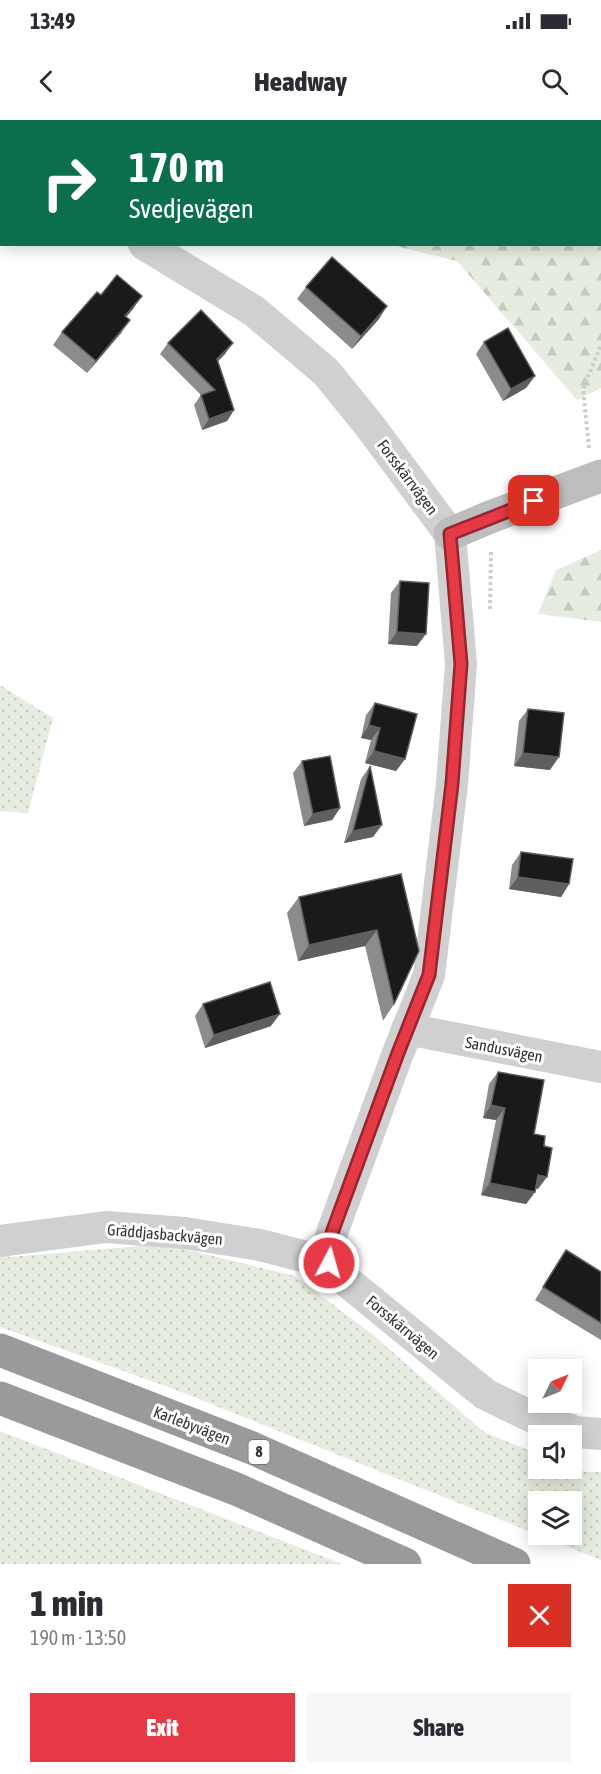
<!DOCTYPE html>
<meta charset="utf-8">
<style>
:root{--surface:#fff;--page:#f7f7f7;--text:#2b2b33;--muted:#7c7c81;--accent:#e63946}
body{margin:0;font-family:"Asap Condensed",sans-serif;background:var(--page);color:var(--text);height:100vh;display:flex;flex-direction:column;font-size:22px;white-space:nowrap}
*{box-sizing:border-box;margin:0}
p{font-size:20px;color:var(--muted)}
.icon{flex:none;width:33px;height:33px;fill:none;stroke:currentColor;stroke-width:2;stroke-linecap:round;stroke-linejoin:round}
.map{position:relative;height:1444px;overflow:hidden}
.details{display:flex;flex-direction:column;background:var(--surface);flex:1}
.details>*{flex:none}
.top-card{position:absolute;left:0px;top:0px;width:602px;height:126px;box-shadow:0 3px 15px #0003;background:#0b6e4f;color:#fff;overflow:hidden}
.needle{width:39px;rotate:47deg}
.buttons{position:absolute;left:528px;top:1239px;display:grid;gap:12px}
.buttons a{display:grid;place-items:center;width:54px;height:54px;border-radius:0px;background:var(--surface);box-shadow:0 3px 15px #0003;font-size:30px}
.pin{position:absolute;display:grid;place-items:center;width:51px;height:51px;color:#fff;margin:-26px;border-radius:12px;box-shadow:0 3px 9px #0006}
.me{position:absolute;width:66px;margin:-33px;rotate:6deg;stroke-linejoin:round;filter:drop-shadow(0 0 4px #0008)}
.turn{display:flex;align-items:center;gap:21px;height:126px;padding:0 30px;font-size:27px}
.turn .icon{width:78px;height:78px;stroke-width:2.5}
.turn b{display:block;font-size:42px;line-height:51px}
.round{display:grid;place-items:center;flex:none;width:63px;height:63px;border-radius:0px;background:var(--page)}
.headline{display:flex;align-items:center;justify-content:space-between;height:102px;padding:0 30px}
h1{font-size:36px;font-weight:800;line-height:45px}
.button{display:flex;gap:12px;margin-top:auto;padding:12px 30px}
.button a{flex:1;height:69px;border-radius:0px;background:var(--accent);color:#fff;font-size:24px;font-weight:800;line-height:69px;text-align:center}
.button a+a{background:var(--page);color:var(--text)}
.status{display:flex;justify-content:space-between;align-items:center;height:42px;padding:0 30px;background:var(--surface);direction:ltr}
.status svg{height:16px;fill:currentColor}
header{display:flex;justify-content:space-between;align-items:center;height:78px;padding:0 30px;background:var(--surface);font-size:27px;font-weight:800}
.map>svg:first-child{display:block}
.grass{fill:url(#grass-dots);fill-rule:evenodd}
.forest{fill:url(#forest-firs)}
.lines{fill:none;stroke-linecap:round;stroke-linejoin:round}
.path{stroke:#cdcdcd;stroke-width:4;stroke-dasharray:3 3;stroke-linecap:butt}
.street{stroke:#d0d0d0;stroke-width:32}
.secondary{stroke:#bdbdbd;stroke-width:33}
.highway{stroke:#9a9a9a;stroke-width:33}
.wall{fill:#8c8c8c}
.shaded-wall{fill:#5f5f5f}
.building{fill:#1a1a1a;stroke:#5f5f5f;stroke-width:1.5}
.route-casing{stroke:#96252e;stroke-width:15}
.route{stroke:#e63946;stroke-width:10}
.labels{text-anchor:middle;stroke-width:6;stroke-linejoin:round;paint-order:stroke}
.shield{fill:#fff;stroke:#707070;stroke-width:1.5}
.shield-label{font-size:15px;font-weight:bold;fill:#333}
.street-label{font-size:16px;fill:#333;stroke:#fff}
</style>
<div class="status"><b>13:49</b><svg viewBox="0 0 49 12"><path d="M0 12V9h3v3zM5 12V6h3v6zM10 12V3h3v9zM15 12V0h3v12zM26 1h20v11H26zM47 4h2v5h-2z"/></svg></div>
<header><svg class="icon" aria-label="back" viewBox="0 0 24 24"><path d="M15 5l-7 7 7 7"/></svg>Headway<svg class="icon" aria-label="search" viewBox="0 0 24 24"><circle cx="10" cy="10" r="6"/><path d="M15 15l6 6"/></svg></header>
<div class="map">
<svg width="601" height="1444" viewBox="0 0 601 1444">
<defs>
<pattern id="grass-dots" width="8" height="8" patternUnits="userSpaceOnUse" patternTransform="scale(1.5)"><rect width="8" height="8" fill="#e6ecdf"/><path d="M2 2h.1M6 6h.1" fill="none" stroke="#c6cbc0" stroke-width="1.8" stroke-linecap="round"/></pattern>
<pattern id="forest-firs" width="22" height="20" patternUnits="userSpaceOnUse" patternTransform="scale(1.5)"><rect width="22" height="20" fill="#e6ecdf"/><path d="M5 1l3.5 6h-7zM16 11l3.5 6h-7z" fill="#c6cbc0"/></pattern>
</defs>
<rect width="100%" height="100%" fill="#fff"/>
<g class="grass">
<path d="M0,565L53,598L28,693L0,691Z"/>
<path d="M163,1124L295,1156L372,1214L484,1312L538,1334V1348H572V1347L586,1352H601V1440L171,1268L0,1207V1135L11,1137ZM538,1382H572V1414H538Z"/>
<path d="M0,1311L342,1444H0Z"/>
</g>
<g class="forest">
<path d="M345,0H601V268L577,280L457,141L392,125L600,124V2L345,1Z"/>
<path d="M601,430V502L538,494L556,450Z"/>
</g>
<g class="lines">
<g class="path">
<path d="M589,328L583,269L601,225"/>
<path d="M490,489L491,431"/>
</g>
<g class="street">
<path d="M0,1L2,2"/>
<path d="M144,124L254,191L326,252L369,305L450,414L461,544L452,664L429,855L398,933L333,1110C327,1131 324,1137 339,1155L485,1274L534,1298L576,1312L601,1314"/>
<path d="M407,909L601,947"/>
<path d="M0,1121L106,1107L185,1113L260,1125L329,1143"/>
</g>
<path class="secondary" d="M450,414L490,397L601,356"/>
<g class="highway">
<path d="M0,1230L252,1328L514,1444"/>
<path d="M0,1278L236,1369L405,1444"/>
</g>
</g>
<g class="wall">
<path d="M2,37V97L0,99V39Z"/>
<path d="M306,167L379,199L352,229L297,179Z"/>
<path d="M101,175L133,189L126,197L121,213L87,253L53,225L62,212Z"/>
<path d="M484,222L535,256L526,268L503,281L476,234Z"/>
<path d="M168,223L225,234L217,242L234,290L227,301L202,310L194,285L201,275L160,234Z"/>
<path d="M400,461L417,526L388,524L391,473Z"/>
<path d="M375,583L405,639L396,651L365,643L371,620L361,618L366,595Z"/>
<path d="M528,589L550,650L514,646L519,601Z"/>
<path d="M302,641L340,688L332,700L304,706L293,653Z"/>
<path d="M370,646L373,717L344,723L361,659Z"/>
<path d="M521,732L569,764L561,777L509,769L512,745Z"/>
<path d="M401,754L394,884L383,901L365,826L298,841L287,793L299,777Z"/>
<path d="M203,884L271,906L205,928L195,896Z"/>
<path d="M498,952L534,1014L538,1069L535,1068V1072L526,1084L481,1075L496,1000L483,998L489,964Z"/>
<path d="M566,1130L601,1152V1220L535,1180Z"/>
</g>
<g class="shaded-wall">
<path d="M142,176L133,189L117,208L125,196Z"/>
<path d="M387,186L379,199L352,229L361,216Z"/>
<path d="M130,200L121,213L87,253L96,241Z"/>
<path d="M233,223L225,234L209,250L217,239Z"/>
<path d="M535,256L526,268L503,281L511,269Z"/>
<path d="M234,290L227,301L202,310L209,299Z"/>
<path d="M397,512L426,514L417,526L388,524Z"/>
<path d="M369,605L380,608L371,620L361,618Z"/>
<path d="M374,631L405,639L396,651L365,643Z"/>
<path d="M523,633L559,637L550,650L514,646Z"/>
<path d="M340,688L332,700L304,706L313,694Z"/>
<path d="M382,705L373,717L344,723L353,711Z"/>
<path d="M518,757L569,764L561,777L509,769Z"/>
<path d="M377,810L365,826L298,841L309,825Z"/>
<path d="M280,894L271,906L205,928L214,915Z"/>
<path d="M491,985L505,988L496,1000L483,998Z"/>
<path d="M538,1055L547,1057L538,1069L529,1067Z"/>
<path d="M490,1063L535,1072L526,1084L481,1075Z"/>
</g>
<g class="building">
<path d="M2,37V81L0,79V39Z"/>
<path d="M332,137L387,186L361,216L306,167Z"/>
<path d="M117,155L142,176L125,196L130,200L96,241L62,212L97,172L101,175Z"/>
<path d="M201,190L233,223L217,239L234,290L209,299L201,275L215,270L168,223Z"/>
<path d="M508,208L535,256L511,269L484,222Z"/>
<path d="M400,461L429,463L426,514L397,512Z"/>
<path d="M375,583L417,594L405,639L374,631L380,608L369,605Z"/>
<path d="M528,589L564,593L559,637L523,633Z"/>
<path d="M330,636L340,688L313,694L302,641Z"/>
<path d="M370,646L382,705L353,711Z"/>
<path d="M521,732L573,739L569,764L518,757Z"/>
<path d="M401,754L419,831L394,884L377,810L309,825L299,777Z"/>
<path d="M270,862L280,894L214,915L203,884Z"/>
<path d="M498,952L544,960L534,1014L545,1016L544,1026L552,1028L547,1057L538,1055L535,1072L490,1063L505,988L491,985Z"/>
<path d="M566,1130L601,1152V1203L543,1167Z"/>
</g>
<g class="lines">
<defs>
<path id="route" d="M329,1143L328,1128L333,1110L398,933L429,855L452,664L461,544L450,414L534,381"/>
</defs>
<use href="#route" class="route-casing"/>
<use href="#route" class="route"/>
</g>
<g class="labels">
<rect class="shield" x="248.5" y="1320" width="21" height="24" rx="4.5"/>
<g class="shield-label">
<text x="259" y="1337">8</text>
</g>
<g class="street-label">
<text transform="translate(408 357) rotate(53)" y="6">Forsskärrvägen</text>
<text transform="translate(504 929) rotate(11)" y="6">Sandusvägen</text>
<text transform="translate(165 1114) rotate(5)" y="6">Gräddjasbackvägen</text>
<text transform="translate(403 1207) rotate(40)" y="6">Forsskärrvägen</text>
<text transform="translate(192 1305) rotate(21)" y="6">Karlebyvägen</text>
</g>
</g>
</svg>
<div class="buttons">
<a><svg class="needle" viewBox="-14 -14 28 28"><path d="M0-13l5 13h-10z" fill="#e53935"/><path d="M0 13l5-13h-10z" fill="#7c7c81"/></svg></a>
<a><svg class="icon" aria-label="sound" viewBox="0 0 24 24"><path d="M4 9h4l5-4v14l-5-4H4zM17 9q2 3 0 6"/></svg></a>
<a><svg class="icon" aria-label="layers" viewBox="0 0 24 24"><path d="M12 4l9 5-9 5-9-5zM3 14l9 5 9-5"/></svg></a>
</div>
<div class="pin" style="left:534px;top:381px;background:#d93025"><svg class="icon" aria-label="arrive" viewBox="0 0 24 24"><path d="M6 21V4h12l-3 4 3 4H6"/></svg></div>
<svg class="me" style="left:329px;top:1143px" viewBox="-20 -20 40 40"><circle r="17" fill="#e63946" stroke="#fff" stroke-width="3"/><path d="M0-11L8 9 0 5-8 9z" fill="#fff"/></svg>
<div class="top-card">
<div class="turn"><svg class="icon" aria-label="right" viewBox="0 0 24 24"><path d="M7 20v-9h11M14 6l5 5-5 5"/></svg><div><b>170 m</b>Svedjevägen</div></div>
</div>
</div>
<section class="details">
<div class="headline"><div><h1>1 min</h1><p>190 m · 13:50</p></div><a class="round" style="background:#d93025;color:#fff"><svg class="icon" aria-label="close" viewBox="0 0 24 24"><path d="M6 6l12 12M18 6L6 18"/></svg></a></div>
<div class="button"><a>Exit</a><a>Share</a></div>
</section>
